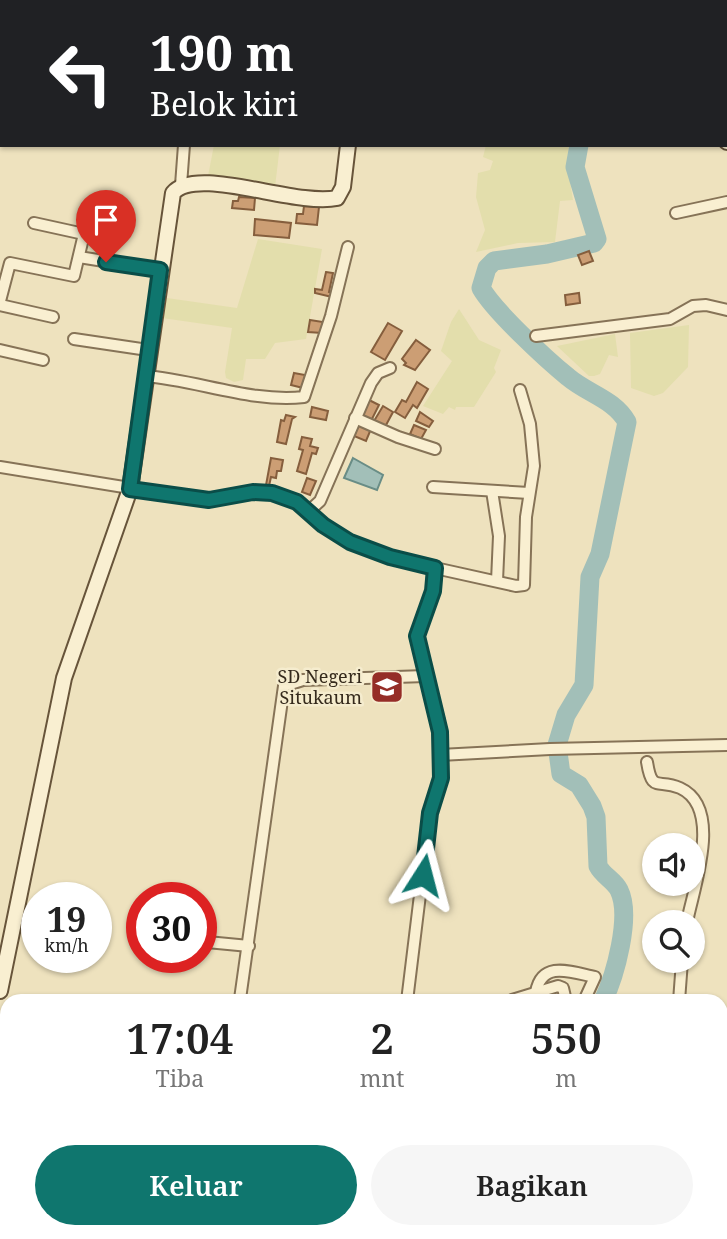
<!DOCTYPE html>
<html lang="id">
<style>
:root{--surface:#fff;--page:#f6f6f6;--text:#222;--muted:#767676;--accent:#0f766e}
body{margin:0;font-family:"Noto Serif",serif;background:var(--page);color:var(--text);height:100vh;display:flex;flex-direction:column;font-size:26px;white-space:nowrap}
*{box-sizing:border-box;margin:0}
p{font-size:23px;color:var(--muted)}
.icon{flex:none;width:38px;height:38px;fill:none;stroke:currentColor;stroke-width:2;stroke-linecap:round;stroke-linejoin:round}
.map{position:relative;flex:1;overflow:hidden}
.details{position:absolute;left:0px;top:994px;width:728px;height:245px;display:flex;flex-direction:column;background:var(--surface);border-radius:21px 21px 0 0;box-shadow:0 2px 5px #0004}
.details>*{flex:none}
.hud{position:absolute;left:0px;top:0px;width:728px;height:147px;box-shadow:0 2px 5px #0004;background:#202124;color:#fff;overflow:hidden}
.buttons{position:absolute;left:642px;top:833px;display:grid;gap:14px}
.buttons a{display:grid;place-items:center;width:63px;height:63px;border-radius:50%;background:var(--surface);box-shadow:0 2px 5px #0004;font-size:35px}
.speed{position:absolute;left:21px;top:882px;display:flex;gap:14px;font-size:35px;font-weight:700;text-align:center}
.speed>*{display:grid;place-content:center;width:91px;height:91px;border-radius:50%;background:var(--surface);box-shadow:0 2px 5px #0004;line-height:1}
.speed small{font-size:18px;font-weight:400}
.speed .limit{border:10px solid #d22;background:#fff;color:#111}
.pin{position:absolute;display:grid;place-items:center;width:60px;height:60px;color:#fff;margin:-72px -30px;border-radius:50% 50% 50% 0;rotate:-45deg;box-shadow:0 0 7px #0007}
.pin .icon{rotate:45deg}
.me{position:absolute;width:77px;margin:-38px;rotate:9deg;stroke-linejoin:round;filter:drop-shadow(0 0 5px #0008)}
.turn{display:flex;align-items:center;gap:24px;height:147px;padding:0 35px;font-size:32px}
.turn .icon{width:91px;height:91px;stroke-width:2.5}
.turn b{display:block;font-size:49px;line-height:60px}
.eta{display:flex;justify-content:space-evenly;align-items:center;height:119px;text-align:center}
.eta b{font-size:42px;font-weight:600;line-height:49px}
.cta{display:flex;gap:14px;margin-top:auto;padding:14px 35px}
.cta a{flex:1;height:80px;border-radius:42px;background:var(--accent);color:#fff;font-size:28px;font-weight:600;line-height:80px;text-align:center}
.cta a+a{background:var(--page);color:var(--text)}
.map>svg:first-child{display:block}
.farmland{fill:#e3deac}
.water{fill:#a2bfb8;stroke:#698d86;stroke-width:2}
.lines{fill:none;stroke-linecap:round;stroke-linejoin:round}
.river{stroke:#a2bfb8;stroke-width:19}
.building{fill:#cc9e74;stroke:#855e3d;stroke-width:2}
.street-casing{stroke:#867357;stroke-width:14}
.secondary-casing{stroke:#67543a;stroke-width:18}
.street{stroke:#f9efd1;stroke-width:10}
.secondary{stroke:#f9efd1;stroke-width:14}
.route-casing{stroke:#0a4d48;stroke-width:18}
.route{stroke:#0f766e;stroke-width:12}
.labels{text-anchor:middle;stroke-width:5;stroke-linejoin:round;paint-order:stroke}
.poi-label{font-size:18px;fill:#352a1c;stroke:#f5ecce;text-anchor:end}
</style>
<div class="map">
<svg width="727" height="1239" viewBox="0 0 727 1239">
<rect width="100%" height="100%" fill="#eee2be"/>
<g class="farmland">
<path d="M214,145H280L275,187L208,176Z"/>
<path d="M486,145H569L567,163L573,200L560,201L555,242L518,243L476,252L485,230L476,197L478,173L490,170L493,161L483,157Z"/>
<path d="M258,239L322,249L306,339L275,343L265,359H246L243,380L234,382L226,378L225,372L232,328L162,318L167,298L237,308Z"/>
<path d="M459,309L479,340L501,350L494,368L496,372L474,407H456L455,410L449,407L443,414L423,406L452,361L441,351L451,322Z"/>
<path d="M689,325L688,367L663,393L654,396L631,388L630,333Z"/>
<path d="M615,334L618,357L609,355L600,374L594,376H589L557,346Z"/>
</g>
<path class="water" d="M353,458L383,475L377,490L344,478Z"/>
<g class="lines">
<g class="river">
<path d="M620,0V2"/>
<path d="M579,145L575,167L597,239L594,243L547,254L494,261L487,268L481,288C494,311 547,360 568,377C588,394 614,399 627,422L600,554L590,577L584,685L566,715L557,745L561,774L579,785L592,806L596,817L598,866C603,876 614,880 619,890C632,916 615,976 603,1001"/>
<path d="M637,1239V1232"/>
</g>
</g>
<g class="building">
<path d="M239,197L255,198L254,210L232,208L233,201H238Z"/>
<path d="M304,206L319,207L317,225L296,223L297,214H303Z"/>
<path d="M255,219L291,223L289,238L254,235Z"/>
<path d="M589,251L593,261L582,265L578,255Z"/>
<path d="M326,272L333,273L329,292L333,293L332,297L315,293V289L322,290Z"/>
<path d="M579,293L580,303L566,305L565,295Z"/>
<path d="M310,320L323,322L322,333L308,332Z"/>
<path d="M388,323L402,331L385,360L371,352Z"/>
<path d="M416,340L430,350L415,370L404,365L406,363L402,359Z"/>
<path d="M294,373L305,375L303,388L291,385Z"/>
<path d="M417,382L428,389L417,408L413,405L405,418L395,412L402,400L406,402Z"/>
<path d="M369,400L379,405L371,421L360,415Z"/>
<path d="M383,406L393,412L385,427L374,421Z"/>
<path d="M312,407L328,411L326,420L310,417Z"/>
<path d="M420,412L433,421L429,427L416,421Z"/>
<path d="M286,415L295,417L292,419L286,444L277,442L281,420L284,421Z"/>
<path d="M359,424L371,429L366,441L354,436Z"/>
<path d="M414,425L426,430L421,439L410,434Z"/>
<path d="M302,437L312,439L310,446L318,448L316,454L312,453L306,474L297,471L303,450L299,449Z"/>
<path d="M271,458L283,460L281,471H277L276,478L271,477L269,486L266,485Z"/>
<path d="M307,478L316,481L310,495L302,492Z"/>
</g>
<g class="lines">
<defs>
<g id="street">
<path d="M132,0L140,2"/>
<path d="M120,2V0"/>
<path d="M196,2V0"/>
<path d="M726,10H727"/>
<path d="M181,185L184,145"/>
<path d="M676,213L727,202"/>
<path d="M79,257L160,270"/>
<path d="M0,301L10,263L74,276L84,234L34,223"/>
<path d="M0,305L53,317"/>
<path d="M536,336L670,319L693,306L706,305L727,310"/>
<path d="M74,339L148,350"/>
<path d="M0,350L43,360"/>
<path d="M145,376C197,380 252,403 304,397L331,316L348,247"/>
<path d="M355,418L398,437L435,449"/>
<path d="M0,467L210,501L253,492L272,493L297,502L323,525L350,542L390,557L435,568L433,591L417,640L439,721L441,778L430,813L407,1001"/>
<path d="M433,487L529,493"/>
<path d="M492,491L499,536L497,581"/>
<path d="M309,511L320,501L371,383L378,373L390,368"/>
<path d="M435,568L516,586L524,585L526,517L534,466L530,424L520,390"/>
<path d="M440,755L550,749L727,745"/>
<path d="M647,762C652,794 658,778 680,788C724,808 693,889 687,922"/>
<path d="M207,942L249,946"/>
<path d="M536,992C542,960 571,972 595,977L584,1001"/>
<path d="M240,999L284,686L303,680L426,676"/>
<path d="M512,1000L558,986L563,988L566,1001"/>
<path d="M679,1001L682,961"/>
<path d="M721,1123L727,1121"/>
<path d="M0,1146H7"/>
<path d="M328,1239L334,1232"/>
<path d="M719,1239V1232"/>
</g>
<g id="secondary">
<path d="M671,0L672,2"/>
<path d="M457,2L458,0"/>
<path d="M726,141L727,142"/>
<path d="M0,991L64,678L130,489L173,193C197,165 295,207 337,198L343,187L348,145"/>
</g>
</defs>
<use href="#street" class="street-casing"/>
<use href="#secondary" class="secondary-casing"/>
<use href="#street" class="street"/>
<use href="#secondary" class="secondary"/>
</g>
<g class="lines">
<defs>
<path id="route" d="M106,262L160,270L130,489L209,500L253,492L272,493L297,502L323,525L350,542L390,557L435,568L433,591L417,636L440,732L441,778L430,813L423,875"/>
</defs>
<use href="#route" class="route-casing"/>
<use href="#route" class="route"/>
</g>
<defs>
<symbol id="school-square" viewBox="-11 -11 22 22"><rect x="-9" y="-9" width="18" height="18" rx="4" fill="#952d27" stroke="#f5ecce"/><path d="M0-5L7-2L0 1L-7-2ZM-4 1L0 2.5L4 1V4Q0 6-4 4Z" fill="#fff"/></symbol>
</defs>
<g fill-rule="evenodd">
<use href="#school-square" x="368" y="668" width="38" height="38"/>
</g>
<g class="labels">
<g class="poi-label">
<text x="362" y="683">SD Negeri<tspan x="362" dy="21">Situkaum</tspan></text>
</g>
</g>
</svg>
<div class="buttons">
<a><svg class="icon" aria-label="sound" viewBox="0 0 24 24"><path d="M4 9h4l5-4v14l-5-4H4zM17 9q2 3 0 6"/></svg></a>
<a><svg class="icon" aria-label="search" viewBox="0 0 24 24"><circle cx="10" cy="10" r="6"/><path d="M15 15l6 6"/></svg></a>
</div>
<div class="speed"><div>19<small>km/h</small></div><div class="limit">30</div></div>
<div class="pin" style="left:106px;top:262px;background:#d93025"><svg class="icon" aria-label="arrive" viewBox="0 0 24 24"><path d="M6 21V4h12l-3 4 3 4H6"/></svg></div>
<svg class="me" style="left:423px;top:875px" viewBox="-20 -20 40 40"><path d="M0-17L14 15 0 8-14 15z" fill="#0f766e" stroke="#fff" stroke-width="4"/></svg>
<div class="hud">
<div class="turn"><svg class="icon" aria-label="left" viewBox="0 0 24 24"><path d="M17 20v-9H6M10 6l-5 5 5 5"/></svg><div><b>190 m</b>Belok kiri</div></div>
</div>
<section class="details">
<div class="eta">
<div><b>17:04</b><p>Tiba</p></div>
<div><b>2</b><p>mnt</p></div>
<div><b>550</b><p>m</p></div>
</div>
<div class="cta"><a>Keluar</a><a>Bagikan</a></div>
</section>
</div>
